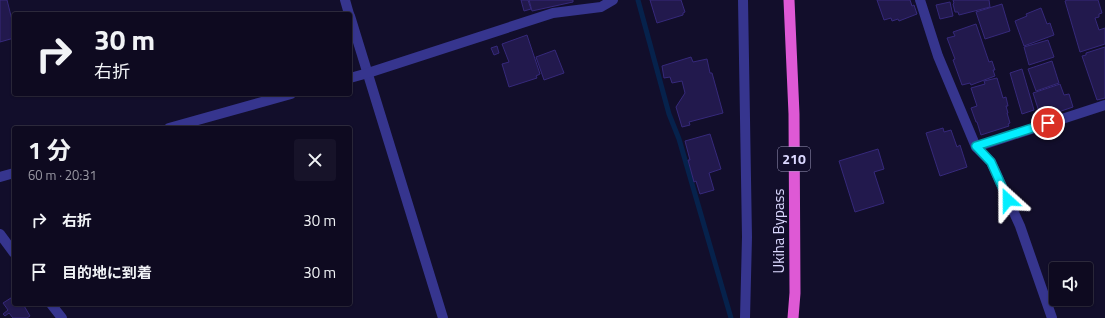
<!DOCTYPE html>
<html lang="ja">
<meta charset="utf-8">
<style>
:root{--surface:#0e0a20;--page:#171329;--text:#f1f3f6;--muted:#9b9aa5;--line:#2e2b3e}
body{margin:0;font-family:"Titillium Web","Noto Sans JP",sans-serif;background:var(--page);color:var(--text);height:100vh;display:flex;flex-direction:column;font-size:15px;white-space:nowrap}
*{box-sizing:border-box;margin:0}
p{font-size:13px;color:var(--muted)}
.icon{flex:none;width:22px;height:22px;fill:none;stroke:currentColor;stroke-width:2;stroke-linecap:round;stroke-linejoin:round}
.map{position:relative;flex:1;overflow:hidden}
.panel{position:absolute;left:12px;top:126px;width:340px;height:180px;display:flex;flex-direction:column;background:var(--surface);border-radius:4px;box-shadow:0 1px 3px #0004,0 0 0 1px var(--line)}
.panel>*{flex:none}
.banner{position:absolute;left:12px;top:12px;width:340px;height:84px;border-radius:4px;box-shadow:0 1px 3px #0004,0 0 0 1px var(--line);background:#0e0a20;color:var(--text);overflow:hidden}
.tools{position:absolute;left:1049px;top:262px;display:grid;gap:8px}
.tools a{display:grid;place-items:center;width:44px;height:44px;border-radius:4px;background:var(--surface);box-shadow:0 1px 3px #0004,0 0 0 1px var(--line);font-size:20px}
.pin{position:absolute;display:grid;place-items:center;width:34px;height:34px;color:#fff;margin:-17px;border:2px solid #fff;border-radius:50%;box-shadow:0 1px 4px #0007}
.me{position:absolute;width:44px;margin:-22px;rotate:336deg;stroke-linejoin:round;filter:drop-shadow(0 0 3px #0008)}
.turn{display:flex;align-items:center;gap:14px;height:84px;padding:0 16px;font-size:18px}
.turn .icon{width:52px;height:52px;stroke-width:2.5}
.turn b{display:block;font-size:28px;line-height:34px}
.round{display:grid;place-items:center;flex:none;width:42px;height:42px;border-radius:4px;background:var(--page)}
.summary{display:flex;align-items:center;justify-content:space-between;height:68px;padding:0 16px}
h1{font-size:24px;font-weight:700;line-height:30px}
ul{padding:0;list-style:none}
li{display:flex;align-items:center;gap:12px;height:52px;padding:0 16px}
li div{flex:1}
li b{display:block;font-size:15px}
li em{font-style:normal}
.map>svg:first-child{display:block}
.lines{fill:none;stroke-linecap:round;stroke-linejoin:round}
.stream{stroke:#06224c;stroke-width:5}
.building{fill:#22194d;stroke:#36297b}
.minor{stroke:#36358e;stroke-width:10}
.trunk{stroke:#de59d5;stroke-width:11}
.route-casing{stroke:#039ba6;stroke-width:10}
.route{stroke:#04eeff;stroke-width:7}
.labels{text-anchor:middle;stroke-width:4;stroke-linejoin:round;paint-order:stroke}
.shield{fill:#120e2b;stroke:#9f9bbf;stroke-width:1}
.shield-label{font-size:14px;font-weight:bold;fill:#dbd8ff}
.street-label{font-size:15px;fill:#dbd8ff;stroke:#120e2b}
</style>
<div class="map">
<svg width="1105" height="318" viewBox="0 0 1105 318">
<rect width="100%" height="100%" fill="#120e2b"/>
<g class="lines">
<path class="stream" d="M638,0L669,114L679,139L731,318"/>
</g>
<g class="building">
<path d="M0,0H7L14,28V38L0,42Z"/>
<path d="M521,0H528L531,9L524,11Z"/>
<path d="M529,0H573V2L532,11Z"/>
<path d="M650,0H681L685,12L683,13V15L657,23Z"/>
<path d="M877,0H910L912,6L914,5L917,14L899,21L898,19L892,21L891,18L884,20Z"/>
<path d="M953,0H989L990,7L959,15L958,12H955L953,4L954,3Z"/>
<path d="M1067,0H1098L1102,13L1099,14V17L1095,18L1099,30L1105,28V44L1080,52L1065,1Z"/>
<path d="M950,2L953,16L940,19L936,5Z"/>
<path d="M1002,4L1010,31L985,39L976,12Z"/>
<path d="M1041,8L1047,24L1050,23L1054,35L1024,46L1015,21L1027,16L1026,14Z"/>
<path d="M976,24L989,62L992,61L995,70H993L995,76L971,85L970,83L962,85L953,60L955,59L947,38L955,36L953,32Z"/>
<path d="M527,35L540,74L536,76L537,78L509,87L502,64L509,62L502,44Z"/>
<path d="M1048,40L1054,57L1029,65L1024,47Z"/>
<path d="M497,46L499,53L494,55L491,48Z"/>
<path d="M1105,47V98L1097,100L1082,56L1086,55V53Z"/>
<path d="M555,50L564,73L544,80L536,57Z"/>
<path d="M691,57L693,62L707,59L710,73H712L723,113L689,122L690,125L682,127L676,107L685,93L682,81L672,83L670,77L664,78L662,66Z"/>
<path d="M1052,61L1059,83L1036,91L1028,69Z"/>
<path d="M1022,69L1034,110L1022,114L1010,73Z"/>
<path d="M997,78L1003,98L1006,97L1008,106H1006L1008,113H1007L1010,123L1008,124L1009,126L981,135L977,122H976L971,108L977,106L971,88L985,84L984,81Z"/>
<path d="M1060,84L1064,95L1069,94L1073,107L1041,118L1033,93Z"/>
<path d="M943,128L944,132L951,130L957,147L960,145L967,167L940,176L926,133Z"/>
<path d="M710,134L721,169L709,173L714,190L700,194L696,181L694,182L688,160H690L685,141Z"/>
<path d="M878,149L884,169L874,172L884,203L855,212L839,161Z"/>
<path d="M14,296V304H23L30,316L27,318H13L9,313L5,316L3,314L8,310L3,303Z"/>
</g>
<g class="lines">
<g class="minor">
<path d="M345,0L349,14"/>
<path d="M743,0L747,237L745,318"/>
<path d="M920,0L938,56L976,147L991,162L1020,226L1052,318"/>
<path d="M350,16L443,318"/>
<path d="M350,78L368,73L553,13L601,7L613,0"/>
<path d="M169,128L291,94"/>
<path d="M976,147L1105,105"/>
<path d="M0,177L14,173"/>
<path d="M0,234L14,253"/>
<path d="M51,304L62,318"/>
</g>
<path class="trunk" d="M789,0L794,114L795,293L793,318"/>
</g>
<g class="lines">
<defs>
<path id="route" d="M1008,200L991,162L976,146L1048,123"/>
</defs>
<use href="#route" class="route-casing"/>
<use href="#route" class="route"/>
</g>
<g class="labels">
<rect class="shield" x="778" y="147" width="32" height="24" rx="3"/>
<g class="shield-label">
<text x="794" y="164">210</text>
</g>
<g class="street-label">
<text transform="translate(779 231) rotate(-90)" y="5">Ukiha Bypass</text>
</g>
</g>
</svg>
<div class="tools">
<a><svg class="icon" aria-label="sound" viewBox="0 0 24 24"><path d="M4 9h4l5-4v14l-5-4H4zM17 9q2 3 0 6"/></svg></a>
</div>
<div class="pin" style="left:1048px;top:123px;background:#d93025"><svg class="icon" aria-label="arrive" viewBox="0 0 24 24"><path d="M6 21V4h12l-3 4 3 4H6"/></svg></div>
<svg class="me" style="left:1008px;top:200px" viewBox="-20 -20 40 40"><path d="M0-17L14 15 0 8-14 15z" fill="#04eeff" stroke="#fff" stroke-width="4"/></svg>
<div class="banner">
<div class="turn"><svg class="icon" aria-label="right" viewBox="0 0 24 24"><path d="M7 20v-9h11M14 6l5 5-5 5"/></svg><div><b>30 m</b>右折</div></div>
</div>
<section class="panel">
<div class="summary"><div><h1>1 分</h1><p>60 m · 20:31</p></div><a class="round"><svg class="icon" aria-label="close" viewBox="0 0 24 24"><path d="M6 6l12 12M18 6L6 18"/></svg></a></div>
<ul>
<li><svg class="icon" aria-label="right" viewBox="0 0 24 24"><path d="M7 20v-9h11M14 6l5 5-5 5"/></svg><div><b>右折</b></div><em>30 m</em></li>
<li><svg class="icon" aria-label="arrive" viewBox="0 0 24 24"><path d="M6 21V4h12l-3 4 3 4H6"/></svg><div><b>目的地に到着</b></div><em>30 m</em></li>
</ul>
</section>
</div>
